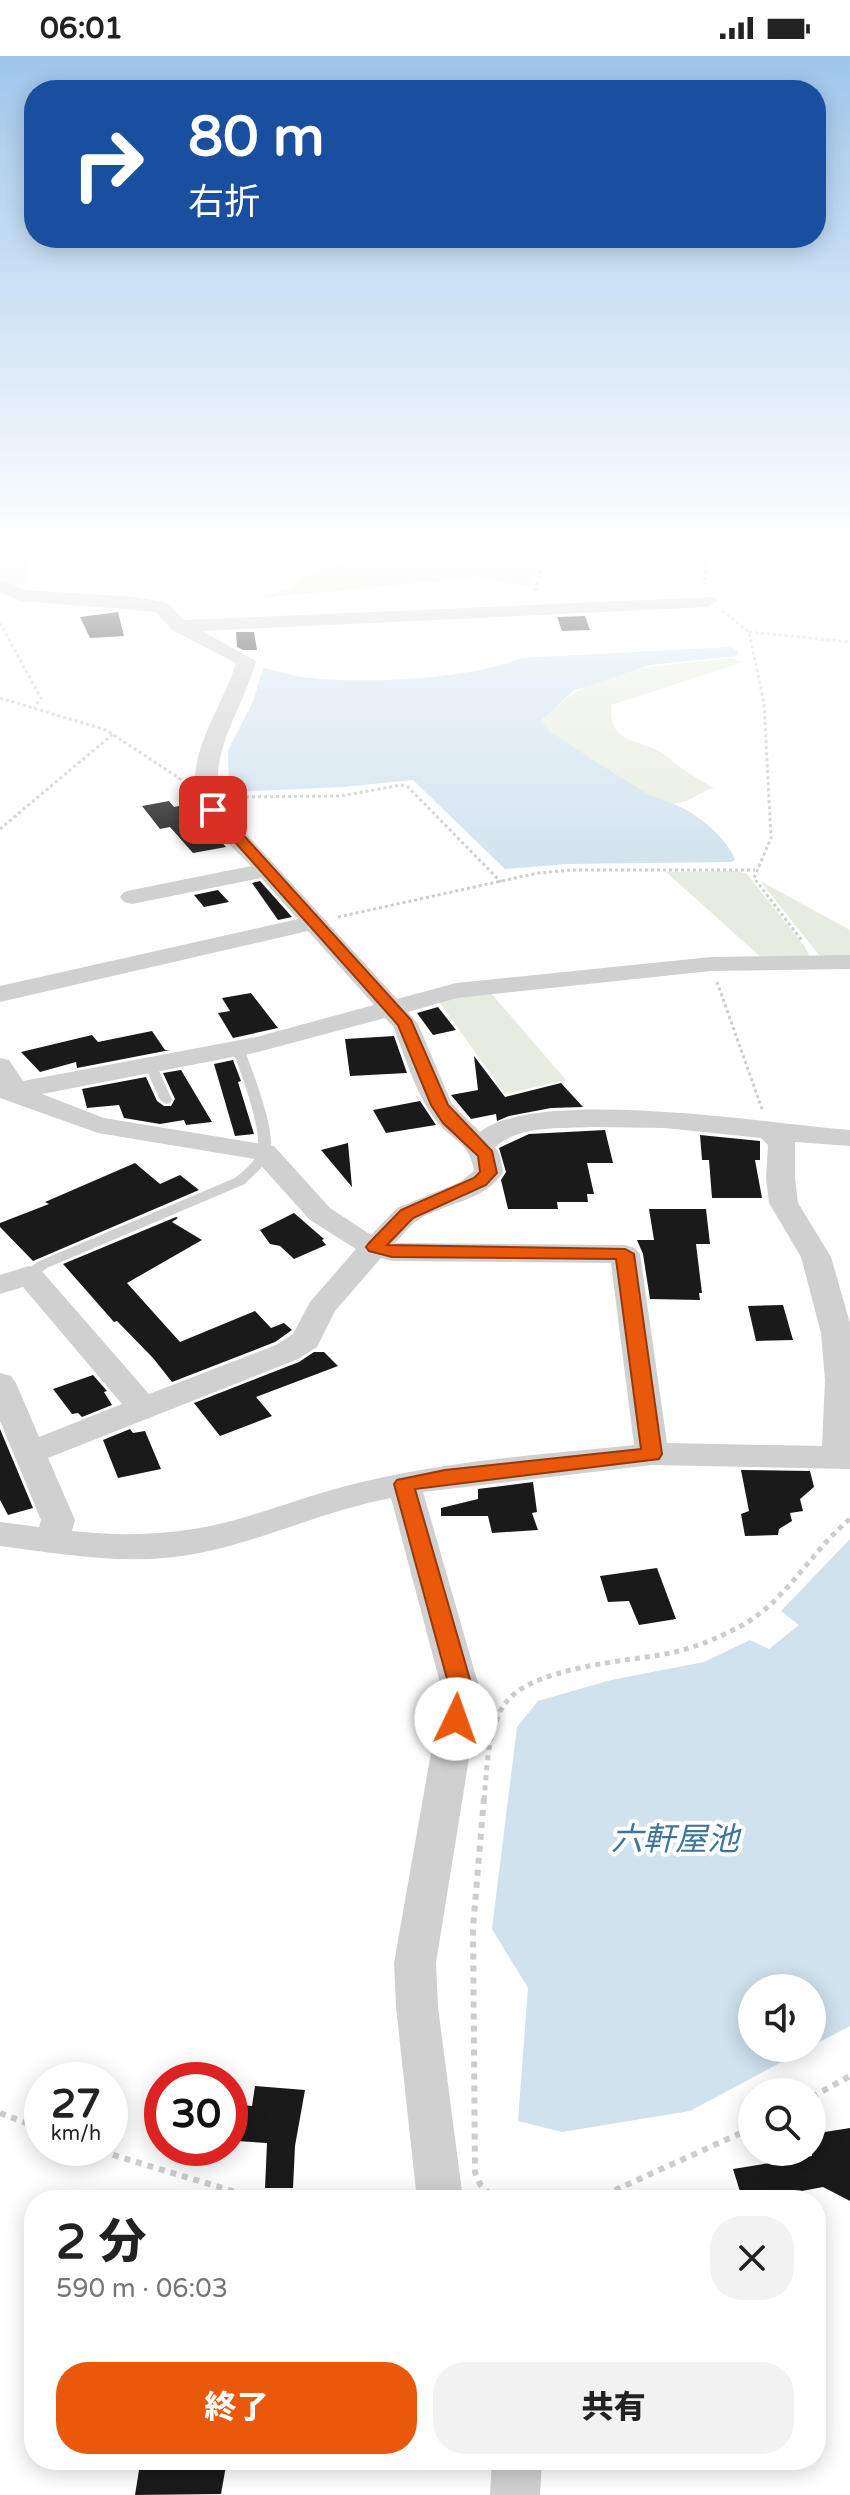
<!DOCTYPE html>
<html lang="ja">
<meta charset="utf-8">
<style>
:root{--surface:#fff;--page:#f2f2f2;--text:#222;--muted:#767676;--accent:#ea580c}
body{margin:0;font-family:"Varela Round","Noto Sans JP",sans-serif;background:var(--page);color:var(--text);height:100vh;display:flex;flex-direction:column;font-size:30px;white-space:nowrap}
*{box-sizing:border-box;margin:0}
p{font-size:26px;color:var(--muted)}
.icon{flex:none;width:44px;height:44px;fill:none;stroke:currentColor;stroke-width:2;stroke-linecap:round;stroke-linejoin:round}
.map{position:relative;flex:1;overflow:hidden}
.sheet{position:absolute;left:24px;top:2134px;width:802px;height:280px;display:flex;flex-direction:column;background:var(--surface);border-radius:32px;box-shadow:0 4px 20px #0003}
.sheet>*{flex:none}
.guide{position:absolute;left:24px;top:24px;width:802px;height:168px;border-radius:32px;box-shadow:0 4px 20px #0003;background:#1a4fa0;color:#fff;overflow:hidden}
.controls{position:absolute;left:738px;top:1918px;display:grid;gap:16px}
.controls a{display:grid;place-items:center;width:88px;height:88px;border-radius:50%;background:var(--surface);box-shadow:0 4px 20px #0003;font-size:40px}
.speed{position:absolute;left:24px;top:2006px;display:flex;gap:16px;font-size:40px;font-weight:700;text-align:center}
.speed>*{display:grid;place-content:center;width:104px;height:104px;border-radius:50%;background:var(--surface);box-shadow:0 4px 20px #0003;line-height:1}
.speed small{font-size:20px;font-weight:400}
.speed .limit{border:12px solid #d22;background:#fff;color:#111}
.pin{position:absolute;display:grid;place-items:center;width:68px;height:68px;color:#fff;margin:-34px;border-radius:16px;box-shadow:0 4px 12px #0006}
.me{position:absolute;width:88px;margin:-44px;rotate:3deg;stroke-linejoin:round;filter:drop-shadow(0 0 6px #0008)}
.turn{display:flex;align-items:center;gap:28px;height:168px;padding:0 32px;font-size:36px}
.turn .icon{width:104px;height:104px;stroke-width:2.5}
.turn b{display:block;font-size:56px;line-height:68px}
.round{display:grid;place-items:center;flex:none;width:84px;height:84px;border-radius:32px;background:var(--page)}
.overview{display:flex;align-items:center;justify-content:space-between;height:136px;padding:0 32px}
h1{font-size:48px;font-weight:800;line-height:60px}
.button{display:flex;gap:16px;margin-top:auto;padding:16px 32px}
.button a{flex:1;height:92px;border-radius:32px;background:var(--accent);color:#fff;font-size:32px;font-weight:800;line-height:92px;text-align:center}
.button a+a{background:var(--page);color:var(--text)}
.status{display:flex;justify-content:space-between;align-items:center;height:56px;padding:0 40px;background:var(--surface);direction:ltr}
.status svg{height:22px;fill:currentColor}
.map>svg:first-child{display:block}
.green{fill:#e6ecdf}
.water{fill:#cfe2ee}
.building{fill:#1a1a1a}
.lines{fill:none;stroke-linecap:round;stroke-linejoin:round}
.path-far2{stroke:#cdcdcd;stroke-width:3;stroke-dasharray:3 3;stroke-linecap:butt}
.path-far1{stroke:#cdcdcd;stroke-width:5;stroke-dasharray:5 5;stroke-linecap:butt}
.path{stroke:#cdcdcd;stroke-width:6;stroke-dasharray:6 6;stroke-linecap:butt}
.lane{fill:#d0d0d0;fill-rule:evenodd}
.street{fill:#d0d0d0;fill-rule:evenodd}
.route{fill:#ea580c;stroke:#983908;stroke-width:2}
.labels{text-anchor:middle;stroke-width:8;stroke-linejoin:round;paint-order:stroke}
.near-water-label{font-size:32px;font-style:italic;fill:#3f7597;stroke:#fff}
</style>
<div class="status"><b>06:01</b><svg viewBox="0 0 49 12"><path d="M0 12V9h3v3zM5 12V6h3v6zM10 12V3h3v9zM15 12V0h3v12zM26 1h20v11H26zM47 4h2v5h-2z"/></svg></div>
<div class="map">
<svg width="850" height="2439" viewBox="0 0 850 2439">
<rect width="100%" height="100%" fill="#fff"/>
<g class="green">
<path d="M0,485H62C50,490 27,497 28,513C28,518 30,522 29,526L11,531L0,525Z"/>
<path d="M303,485H524L539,498L540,509L526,531L477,521L256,543L292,531L300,521L347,504Z"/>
<path d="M662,485H794L797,487L712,513L710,499Z"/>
<path d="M731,602L744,606L611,649C609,692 642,681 666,700C681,713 696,722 714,732C702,735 685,748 673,748C653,747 560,686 543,669C543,659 549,656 557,650C604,608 672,610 731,602Z"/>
<path d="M737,815L747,818L805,891L809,899L807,902L764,904L666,816Z"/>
<path d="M760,825L850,874V904L820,900Z"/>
<path d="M490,936L566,1024L505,1038L437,943Z"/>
</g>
<g class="water">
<path d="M730,591L738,596L736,600L650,609L573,635L543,663L544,669L551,676C582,697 613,717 645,736C656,743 667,745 678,750C699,759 728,783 735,804L731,806L568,808L505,813L413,724L342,731L229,736L228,694L253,646L263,612C279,615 296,621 312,622C364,628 473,623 521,602Z"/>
<path d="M850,1483V1970L812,1990V1932H752V1992H808L690,2055L562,2076L518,2065L528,1932L492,1873L517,1671L538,1645L611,1624L704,1606L750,1584L769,1593L799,1569L781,1555Z"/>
</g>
<g class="building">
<path d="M118,556L124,580L90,582L80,561Z"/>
<path d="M585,560L590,574L562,575L557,561Z"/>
<path d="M236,576H254L257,594H243L237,591Z"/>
<path d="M169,745L174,751L189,748L226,791L193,797L170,771L160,773L142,750Z"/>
<path d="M260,825L292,861L278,864L252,827Z"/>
<path d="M218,834L229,846L204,851L194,839Z"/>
<path d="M251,937L278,972L233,982L218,957L230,955L222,942Z"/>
<path d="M438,951L456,974L433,979L417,957Z"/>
<path d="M152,975L165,994H170L77,1012L76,1006L40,1016L21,996L92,979L98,986Z"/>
<path d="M394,980L407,1017L350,1020L345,983Z"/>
<path d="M474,1000L505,1041L561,1027L583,1051L551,1052L509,1060L497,1065L496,1058L471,1063L451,1039L478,1034Z"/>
<path d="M233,1004L241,1025L238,1026L254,1078L235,1080L214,1008Z"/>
<path d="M181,1014L212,1066L186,1069L184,1064L160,1068L124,1062L119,1049L87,1052L82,1033L146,1021L157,1045L164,1050H171L175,1043L163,1017Z"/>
<path d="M420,1045L436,1069L386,1077L373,1054Z"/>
<path d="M605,1074L613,1107H587L594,1138H587L588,1146H557L558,1153H508L501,1124L506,1116L499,1092L529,1078Z"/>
<path d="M700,1079L760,1085V1104H755L762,1142H712L709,1104H702Z"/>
<path d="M348,1087L352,1131L321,1094Z"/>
<path d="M135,1107L160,1128L180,1119L199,1134L33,1205L0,1171V1167L49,1148L45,1146Z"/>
<path d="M649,1153H706L710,1188H696L702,1237H699L700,1244L650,1243L643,1198L637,1184H654Z"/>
<path d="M294,1157L324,1183L322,1184L326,1189L294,1203L280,1190L270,1188L260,1174Z"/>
<path d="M176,1161L178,1162L172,1166L202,1184L127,1227L180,1286L255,1255L271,1272L284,1267L292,1274L275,1286L172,1326L153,1302L117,1265L114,1266L63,1208Z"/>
<path d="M783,1249L793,1284L756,1285L748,1250Z"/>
<path d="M314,1296H324L338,1310L256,1341L272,1360L220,1380L194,1347L299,1306Z"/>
<path d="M93,1319L107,1335L104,1336L112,1349L82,1361L78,1357L72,1358L53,1333Z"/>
<path d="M0,1373L33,1452L8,1459L0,1444Z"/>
<path d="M130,1373L133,1377L145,1375L161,1413L118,1422L103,1384Z"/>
<path d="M741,1414L810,1415L814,1431L800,1443L803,1455L790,1457L792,1465L779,1473L778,1479L745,1480L741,1458L749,1455Z"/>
<path d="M533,1426L537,1456L532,1457L538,1474L492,1477L488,1460H441V1452L478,1443V1433Z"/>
<path d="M657,1512L676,1563L639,1569L629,1545L608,1546L600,1520Z"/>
<path d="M255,2030L305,2034L295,2090L293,2132H265L267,2087L237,2085L243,2049L252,2050Z"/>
<path d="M850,2072V2145L823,2131L759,2143L742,2142L733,2113L812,2100V2078Z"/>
<path d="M146,2404H227L221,2438L135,2439L139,2414Z"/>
</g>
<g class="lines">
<g class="path-far2">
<path d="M528,485L544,503L535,536"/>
<path d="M561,485L646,499H698"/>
<path d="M658,485L707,500L704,530"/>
<path d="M722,555L749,576L764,647L771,782L754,822L803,886"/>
<path d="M0,567L41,642L34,651"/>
<path d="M749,576L850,586"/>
<path d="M0,642L106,674L185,726"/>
<path d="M234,741L341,740L401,729L408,731L501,826"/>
<path d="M0,773L113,678"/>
<path d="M338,861L538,817L572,814H755"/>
<path d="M717,926L762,1053"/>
</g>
<path class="path-far1" d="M484,1744C487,1714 487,1675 504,1649C531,1609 631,1606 675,1596C696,1591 718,1582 737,1572C785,1548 810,1496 850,1463"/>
<g class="path">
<path d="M484,1742L473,1871L475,2116L480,2128L495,2144"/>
<path d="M812,2041L850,2020"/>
<path d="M0,2057L42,2073"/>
<path d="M90,2092L262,2144"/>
<path d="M593,2144L752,2072"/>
</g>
<g class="lane">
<path d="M238,988L244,992C252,1015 277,1076 270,1098C266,1110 253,1119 245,1128L47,1212L34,1222H24L22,1219L37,1206L235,1122C243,1115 253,1108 257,1098C264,1076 240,1015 232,992Z"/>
<path d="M150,1004L156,1008L172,1044L170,1047L166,1048L160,1044L144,1008Z"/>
</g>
<g class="street">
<path d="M0,524L25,534L136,541L162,546L169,548L184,564L715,541L717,545L708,551L202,575L256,605C243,654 204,701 223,752L397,943L456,927L711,901L850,899V913L711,915L457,942L408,956L418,968L452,1048L480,1076C539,1030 772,1068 850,1074V1090L795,1086V1122L798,1147L831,1201L850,1267V1413L652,1409L423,1436L480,1634L436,1907L438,1951L463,2144H417L396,1951L394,1907L442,1634L391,1442C315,1456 243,1495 165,1502C110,1507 55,1497 0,1490V1466L39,1471L41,1464L0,1365V1317L11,1320L16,1327L39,1381L122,1348L23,1231L0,1238V1219L29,1210L40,1213L149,1338L276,1289L293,1278L310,1246L356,1193L310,1164L255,1103L98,1077L0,1042V1002L9,1004L23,1025L256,981L374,949L308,875L0,946V930L298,863L261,822L132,848L124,846L120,841L124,836L132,834L251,810C235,793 212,774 202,754C178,707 223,652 236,607L172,574L156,556L21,545L0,536ZM385,962L393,970C406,1002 416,1040 438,1067C454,1086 470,1087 474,1115L460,1126L397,1152L371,1179L330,1152L274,1090L104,1062L42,1038L258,996ZM591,1071L665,1072L761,1082L768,1089L766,1122L769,1147L801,1201L821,1277L825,1324L822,1390L667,1387L640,1198L635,1192L625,1189L395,1187C402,1180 410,1169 418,1164C446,1146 483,1146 503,1117L500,1099L495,1091C521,1069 558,1073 591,1071ZM381,1202L392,1205L611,1207L634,1389C548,1398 459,1404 375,1423C327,1433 281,1451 235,1464C181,1479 127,1481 72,1475L75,1464L48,1402L298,1303L317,1291L335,1255Z"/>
<path d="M492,2404H542L540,2439H490Z"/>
</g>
</g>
<linearGradient id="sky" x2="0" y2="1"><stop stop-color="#9ec6ea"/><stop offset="0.59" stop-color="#fff"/><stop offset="1" stop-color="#fff" stop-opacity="0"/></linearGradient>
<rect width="850" height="827" fill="url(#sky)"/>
<path class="route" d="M209,751H218L411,964L448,1049L492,1095L497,1117L486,1129L413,1162L387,1189L625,1193L634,1198L662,1398L659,1403L415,1433L473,1634L464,1669L456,1671L448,1669L445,1663L450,1634L394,1428L397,1424L445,1414L641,1393L616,1203L392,1201L369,1195L366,1191L369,1187L401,1154L474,1122L480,1116L478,1100L443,1067L431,1049L398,969L209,757Z"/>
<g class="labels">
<g class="near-water-label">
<text x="675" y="1794">六軒屋池</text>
</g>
</g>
</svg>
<div class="controls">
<a><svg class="icon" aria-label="sound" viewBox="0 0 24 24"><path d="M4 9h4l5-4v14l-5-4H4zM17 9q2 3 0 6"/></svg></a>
<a><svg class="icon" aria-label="search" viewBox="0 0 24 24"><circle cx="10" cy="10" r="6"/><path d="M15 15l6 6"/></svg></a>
</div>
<div class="speed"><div>27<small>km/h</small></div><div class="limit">30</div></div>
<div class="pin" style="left:213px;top:754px;background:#d93025"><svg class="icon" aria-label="arrive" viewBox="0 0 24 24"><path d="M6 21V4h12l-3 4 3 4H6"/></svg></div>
<svg class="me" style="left:456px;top:1663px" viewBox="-20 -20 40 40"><circle r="19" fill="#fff"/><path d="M0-13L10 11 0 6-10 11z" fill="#ea580c"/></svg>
<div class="guide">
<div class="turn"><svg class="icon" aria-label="right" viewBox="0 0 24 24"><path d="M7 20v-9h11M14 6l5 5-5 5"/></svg><div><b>80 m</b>右折</div></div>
</div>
<section class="sheet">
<div class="overview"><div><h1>2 分</h1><p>590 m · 06:03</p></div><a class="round"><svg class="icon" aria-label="close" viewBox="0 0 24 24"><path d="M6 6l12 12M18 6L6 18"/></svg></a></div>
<div class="button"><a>終了</a><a>共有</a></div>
</section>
</div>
